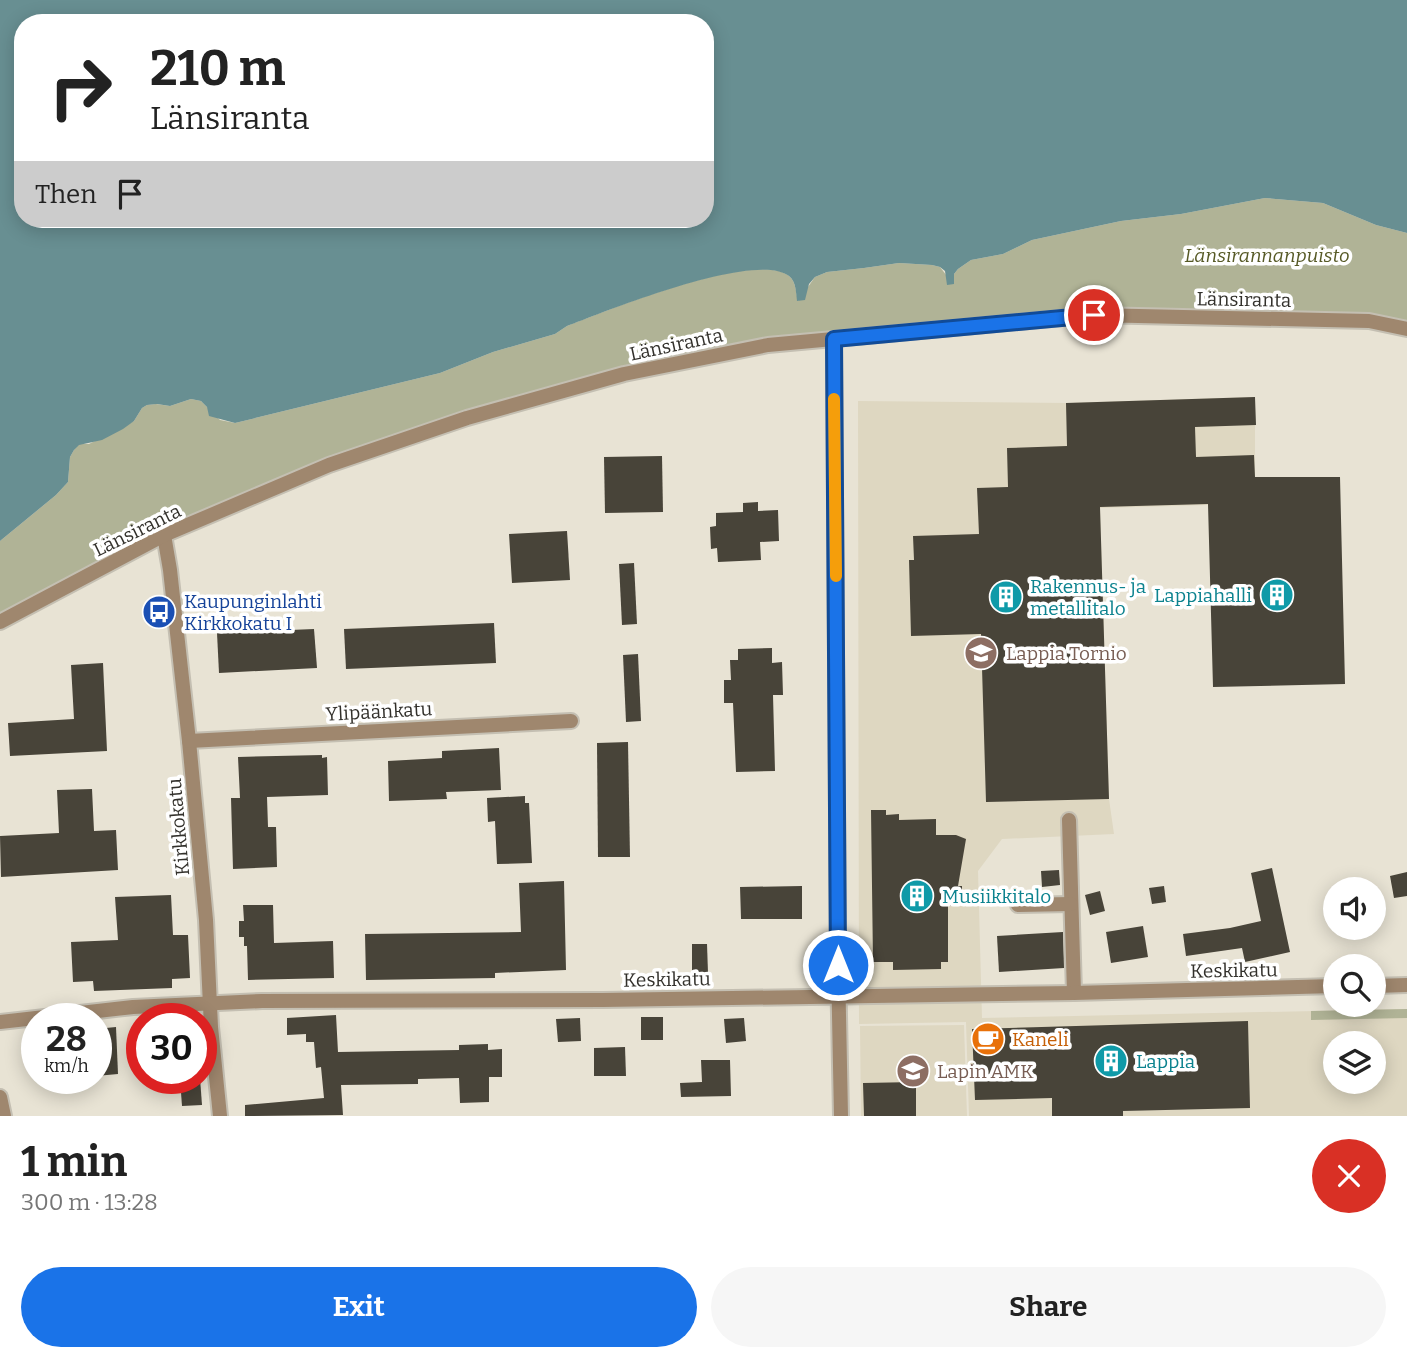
<!DOCTYPE html>
<meta charset="utf-8">
<style>
:root{--surface:#fff;--page:#f6f6f6;--text:#222;--muted:#767676;--accent:#1a73e8}
body{margin:0;font-family:Bitter,serif;background:var(--page);color:var(--text);height:100vh;display:flex;flex-direction:column;font-size:26px;white-space:nowrap}
*{box-sizing:border-box;margin:0}
p{font-size:23px;color:var(--muted)}
.icon{flex:none;width:38px;height:38px;fill:none;stroke:currentColor;stroke-width:2;stroke-linecap:round;stroke-linejoin:round}
.map{position:relative;height:1116px;overflow:hidden}
.drawer{display:flex;flex-direction:column;background:var(--surface);flex:1}
.drawer>*{flex:none}
.banner{position:absolute;left:14px;top:14px;width:700px;height:214px;border-radius:28px;box-shadow:0 4px 18px #0003;background:#fff;color:var(--text);overflow:hidden}
.fabs{position:absolute;left:1323px;top:877px;display:grid;gap:14px}
.fabs a{display:grid;place-items:center;width:63px;height:63px;border-radius:50%;background:var(--surface);box-shadow:0 4px 18px #0003;font-size:35px}
.speed{position:absolute;left:21px;top:1003px;display:flex;gap:14px;font-size:35px;font-weight:700;text-align:center}
.speed>*{display:grid;place-content:center;width:91px;height:91px;border-radius:50%;background:var(--surface);box-shadow:0 4px 18px #0003;line-height:1}
.speed small{font-size:18px;font-weight:400}
.speed .limit{border:10px solid #d22;background:#fff;color:#111}
.pin{position:absolute;display:grid;place-items:center;width:60px;height:60px;color:#fff;margin:-30px;border:4px solid #fff;border-radius:50%;box-shadow:0 2px 7px #0007}
.me{position:absolute;width:77px;margin:-38px;rotate:0deg;stroke-linejoin:round;filter:drop-shadow(0 0 5px #0008)}
.turn{display:flex;align-items:center;gap:24px;height:147px;padding:0 21px;font-size:32px}
.turn .icon{width:91px;height:91px;stroke-width:2.5}
.turn b{display:block;font-size:49px;line-height:60px}
.then{display:flex;align-items:center;height:66px;padding:0 21px;background:#0003;gap:14px;font-size:26px}
.round{display:grid;place-items:center;flex:none;width:74px;height:74px;border-radius:37px;background:var(--page)}
.summary{display:flex;align-items:center;justify-content:space-between;height:119px;padding:0 21px}
h1{font-size:42px;font-weight:700;line-height:52px}
.action{display:flex;gap:14px;margin-top:auto;padding:14px 21px}
.action a{flex:1;height:80px;border-radius:42px;background:var(--accent);color:#fff;font-size:28px;font-weight:700;line-height:80px;text-align:center}
.action a+a{background:var(--page);color:var(--text)}
.map>svg:first-child{display:block}
.built{fill:#ded7c1;fill-rule:evenodd}
.green{fill:#b0b396}
.water{fill:#688f92;fill-rule:evenodd}
.building{fill:#484439}
.lines{fill:none;stroke-linecap:round;stroke-linejoin:round}
.minor-casing{stroke:#c4bfb2;stroke-width:18}
.tertiary-casing{stroke:#c4bfb2;stroke-width:18}
.minor{stroke:#9f876e;stroke-width:14}
.tertiary{stroke:#9f876e;stroke-width:14}
.route-casing{stroke:#114b97;stroke-width:18}
.route{stroke:#1a73e8;stroke-width:12}
.slow{stroke:#f59e0b;stroke-width:12}
.labels{text-anchor:middle;stroke-width:7;stroke-linejoin:round;paint-order:stroke}
.park-label{font-size:19px;font-style:italic;fill:#565925;stroke:#fff}
.street-label{font-size:19px;fill:#32302b;stroke:#fff}
.culture-label{font-size:19px;fill:#0d838f;stroke:#fff;text-anchor:start}
.transit-label{font-size:19px;fill:#164399;stroke:#fff;text-anchor:start}
.education-label{font-size:19px;fill:#785e54;stroke:#fff;text-anchor:start}
.food-label{font-size:19px;fill:#c56008;stroke:#fff;text-anchor:start}
</style>
<div class="map">
<svg width="1407" height="1116" viewBox="0 0 1407 1116">
<rect width="100%" height="100%" fill="#e8e3d4"/>
<g class="built">
<path d="M1255,397V477L1208,505L1100,508L1109,799L1114,834L1002,839L978,871L982,1018L1407,1009V1116H969L966,1022L859,1024L858,401L1066,403ZM1335,1043H1374V1082H1335Z"/>
<path d="M964,1025L967,1116H861L860,1026Z"/>
</g>
<g class="green">
<path d="M1265,198L1323,203L1376,225L1407,233V325L1371,316L1094,307L768,338L330,458L0,615V541L56,495L68,482L70,457L74,450L79,444H89L134,421L142,408L147,405L156,404L170,406L191,399L201,401L220,420L235,423L440,373L493,352L555,334L567,326C606,311 756,249 789,276C796,281 796,294 798,301L815,277L827,272L864,268L899,263L932,265L940,267L953,284L954,274L958,269L971,260L1003,254L1032,240L1121,221L1181,214Z"/>
<path d="M1407,1009V1018L1311,1020V1011Z"/>
</g>
<path class="water" d="M0,0H1407V233L1376,225L1323,203L1265,198L1181,214L1121,221L1032,240L1003,254L971,260L958,269L954,274V284L947,285L945,271L940,267L932,265L899,263L864,268L827,272L815,277L809,284L805,300L797,301C796,293 796,281 789,276C756,250 606,311 567,326L555,334L493,352L440,373L235,423L209,416L207,407L201,401L191,399L170,406L157,404L147,405L142,408L134,421L123,429L102,440L79,445L74,450L70,457L68,482L56,495L0,541ZM23,23H705V219H23Z"/>
<g class="building">
<path d="M1255,397L1256,425L1195,427L1196,457L1254,455L1255,477H1340L1345,684L1213,687L1208,504L1100,507L1109,799L986,802L981,634L911,636L909,560H914L913,536L979,534L977,488L1008,487L1007,448L1067,446L1066,403Z"/>
<path d="M662,456L663,512L605,513L604,457Z"/>
<path d="M758,502V511L778,510L779,541L760,542L761,560L718,562L717,548L711,549L710,527L716,526V513L743,512V503Z"/>
<path d="M567,531L570,580L512,583L509,534Z"/>
<path d="M634,563L637,624L622,625L619,564Z"/>
<path d="M494,623L496,663L346,669L344,629Z"/>
<path d="M314,629L317,668L219,673L217,633Z"/>
<path d="M772,648V663L782,662L783,695H773L775,771L736,772L733,703H724V680H731L730,660H738V649Z"/>
<path d="M638,654L641,721L626,722L623,655Z"/>
<path d="M103,663L107,751L10,756L8,723L74,719L71,665Z"/>
<path d="M628,742L630,857H598L597,743Z"/>
<path d="M499,748L501,790L446,792L447,799L389,801L388,761L442,758V751Z"/>
<path d="M322,755V758L327,757L328,795L267,797L268,827H276L277,867L233,869L231,798H240L238,757Z"/>
<path d="M92,789L94,831L116,830L118,870L1,877L0,836L59,833L57,790Z"/>
<path d="M525,796V803H529L532,863L497,864L495,821L488,822L487,798Z"/>
<path d="M871,810H886V815L899,814V820L936,819V835H956L966,839L958,886H962V905L948,906V962H941V969L893,970V962H873Z"/>
<path d="M1272,868L1290,952L1245,962L1242,948L1186,956L1183,934L1230,928L1261,921L1251,873Z"/>
<path d="M1059,870L1060,885L1042,887L1041,871Z"/>
<path d="M1407,872V896L1394,898L1390,876Z"/>
<path d="M564,881L566,970L495,973V978L366,980L365,934L521,932L519,883Z"/>
<path d="M802,886V919H741L740,887Z"/>
<path d="M1164,886L1166,902L1152,904L1149,888Z"/>
<path d="M1100,891L1105,911L1090,915L1085,895Z"/>
<path d="M171,895L173,935H188L190,978L172,979V988L94,991L93,981L73,982L71,942L118,940L115,897Z"/>
<path d="M243,905H273L274,943L333,941L334,978L248,980L247,946H244V937H239V921H244Z"/>
<path d="M1143,926L1148,957L1111,963L1106,932Z"/>
<path d="M1063,932L1064,968L999,972L997,936Z"/>
<path d="M692,944H707L708,973H692Z"/>
<path d="M336,1015L338,1052L459,1050V1045L488,1044V1050L502,1049V1077H489V1102L460,1103L459,1078L418,1079V1084L341,1085L343,1115L245,1116V1105L324,1098L321,1067L316,1068L314,1042H306V1034L287,1035V1018Z"/>
<rect x="641" y="1017" width="22" height="23"/>
<path d="M580,1018L581,1041L558,1042L556,1019Z"/>
<path d="M744,1018L746,1041L726,1043L724,1019Z"/>
<path d="M1248,1021L1250,1108L1123,1111V1116H1052V1098L975,1100L972,1029Z"/>
<path d="M116,1027L118,1074L96,1076V1029Z"/>
<path d="M625,1047L626,1076H594V1048Z"/>
<path d="M701,1060H730L731,1096L681,1097L680,1083L702,1082Z"/>
<path d="M200,1078L202,1105L182,1106L180,1079Z"/>
<path d="M916,1082V1116H864L863,1083Z"/>
</g>
<g class="lines">
<defs>
<g id="minor">
<path d="M834,339L838,965L841,1116"/>
<path d="M164,535L170,570L189,741L206,920L211,1027L220,1116"/>
<path d="M189,741L571,721"/>
<path d="M1069,820L1074,993"/>
<path d="M1018,905L1071,904"/>
<path d="M1374,986L1407,985"/>
<path d="M0,1022L133,1007L262,1001L603,1000L1074,993L1335,986"/>
<path d="M0,1097L4,1116"/>
</g>
<path id="tertiary" d="M0,622L164,535L329,465L467,418L624,374L768,345L1094,315L1369,321L1407,329"/>
</defs>
<use href="#minor" class="minor-casing"/>
<use href="#tertiary" class="tertiary-casing"/>
<use href="#minor" class="minor"/>
<use href="#tertiary" class="tertiary"/>
</g>
<g class="lines">
<defs>
<path id="route" d="M838,965L834,339L1094,315"/>
</defs>
<use href="#route" class="route-casing"/>
<use href="#route" class="route"/>
<path class="slow" d="M834,399L836,576"/>
</g>
<defs>
<symbol id="building-disc" viewBox="-11 -11 22 22"><circle r="9.5" fill="#0f9aa8" stroke="#fff"/><path d="M-4-6H4V6H1V3H-1V6H-4ZM-2.5-4.3h1.7v1.8h-1.7ZM.8-4.3h1.7v1.8H.8ZM-2.5-1h1.7V.8h-1.7ZM.8-1h1.7V.8H.8Z" fill="#fff"/></symbol>
<symbol id="bus-disc" viewBox="-11 -11 22 22"><circle r="9.5" fill="#1a4fb4" stroke="#fff"/><path d="M-5-6H5V4H4V6H2V4H-2V6H-4V4H-5ZM-3.5-4V0h7V-4ZM-3.5 1.2v1.5H-2V1.2ZM2 1.2v1.5H3.5V1.2Z" fill="#fff"/></symbol>
<symbol id="school-disc" viewBox="-11 -11 22 22"><circle r="9.5" fill="#8d6e63" stroke="#fff"/><path d="M0-5L7-2L0 1L-7-2ZM-4 1L0 2.5L4 1V4Q0 6-4 4Z" fill="#fff"/></symbol>
<symbol id="cafe-disc" viewBox="-11 -11 22 22"><circle r="9.5" fill="#e8710a" stroke="#fff"/><path d="M-5.5-4.5H6V0H3Q3 3.5 0 3.5H-2.5Q-5.5 3.5-5.5 0ZM3-3.2v2h1.7v-2ZM-6 4.5H4V6H-6Z" fill="#fff"/></symbol>
<symbol id="university-disc" viewBox="-11 -11 22 22"><circle r="9.5" fill="#8d6e63" stroke="#fff"/><path d="M0-5L7-2L0 1L-7-2ZM-4 1L0 2.5L4 1V4Q0 6-4 4Z" fill="#fff"/></symbol>
</defs>
<g fill-rule="evenodd">
<use href="#building-disc" x="1258" y="576" width="38" height="38"/>
<use href="#building-disc" x="987" y="578" width="38" height="38"/>
<use href="#bus-disc" x="140" y="593" width="38" height="38"/>
<use href="#school-disc" x="962" y="634" width="38" height="38"/>
<use href="#building-disc" x="898" y="877" width="38" height="38"/>
<use href="#cafe-disc" x="969" y="1020" width="38" height="38"/>
<use href="#building-disc" x="1092" y="1042" width="38" height="38"/>
<use href="#university-disc" x="894" y="1052" width="38" height="38"/>
</g>
<g class="labels">
<g class="park-label">
<text x="1267" y="262">Länsirannanpuisto</text>
</g>
<g class="street-label">
<text transform="translate(1244 299) rotate(1)" y="7">Länsiranta</text>
<text transform="translate(676 344) rotate(-12)" y="7">Länsiranta</text>
<text transform="translate(137 530) rotate(-26)" y="7">Länsiranta</text>
<text transform="translate(379 711) rotate(-3)" y="7">Ylipäänkatu</text>
<text transform="translate(178 827) rotate(-95)" y="7">Kirkkokatu</text>
<text transform="translate(1234 970) rotate(-1)" y="7">Keskikatu</text>
<text transform="translate(667 979) rotate(-1)" y="7">Keskikatu</text>
</g>
<g class="culture-label">
<text x="1030" y="593">Rakennus- ja<tspan x="1030" dy="22">metallitalo</tspan></text>
<text x="1252" y="602" text-anchor="end">Lappiahalli</text>
<text x="942" y="903">Musiikkitalo</text>
<text x="1136" y="1068">Lappia</text>
</g>
<g class="transit-label">
<text x="184" y="608">Kaupunginlahti<tspan x="184" dy="22">Kirkkokatu I</tspan></text>
</g>
<g class="education-label">
<text x="1006" y="660">Lappia Tornio</text>
<text x="937" y="1078">Lapin AMK</text>
</g>
<g class="food-label">
<text x="1012" y="1046">Kaneli</text>
</g>
</g>
</svg>
<div class="fabs">
<a><svg class="icon" aria-label="sound" viewBox="0 0 24 24"><path d="M4 9h4l5-4v14l-5-4H4zM17 9q2 3 0 6"/></svg></a>
<a><svg class="icon" aria-label="search" viewBox="0 0 24 24"><circle cx="10" cy="10" r="6"/><path d="M15 15l6 6"/></svg></a>
<a><svg class="icon" aria-label="layers" viewBox="0 0 24 24"><path d="M12 4l9 5-9 5-9-5zM3 14l9 5 9-5"/></svg></a>
</div>
<div class="speed"><div>28<small>km/h</small></div><div class="limit">30</div></div>
<div class="pin" style="left:1094px;top:315px;background:#d93025"><svg class="icon" aria-label="arrive" viewBox="0 0 24 24"><path d="M6 21V4h12l-3 4 3 4H6"/></svg></div>
<svg class="me" style="left:838px;top:965px" viewBox="-20 -20 40 40"><circle r="17" fill="#1a73e8" stroke="#fff" stroke-width="3"/><path d="M0-11L8 9 0 5-8 9z" fill="#fff"/></svg>
<div class="banner">
<div class="turn"><svg class="icon" aria-label="right" viewBox="0 0 24 24"><path d="M7 20v-9h11M14 6l5 5-5 5"/></svg><div><b>210 m</b>Länsiranta</div></div>
<div class="then">Then<svg class="icon" aria-label="arrive" viewBox="0 0 24 24"><path d="M6 21V4h12l-3 4 3 4H6"/></svg></div>
</div>
</div>
<section class="drawer">
<div class="summary"><div><h1>1 min</h1><p>300 m · 13:28</p></div><a class="round" style="background:#d93025;color:#fff"><svg class="icon" aria-label="close" viewBox="0 0 24 24"><path d="M6 6l12 12M18 6L6 18"/></svg></a></div>
<div class="action"><a>Exit</a><a>Share</a></div>
</section>
